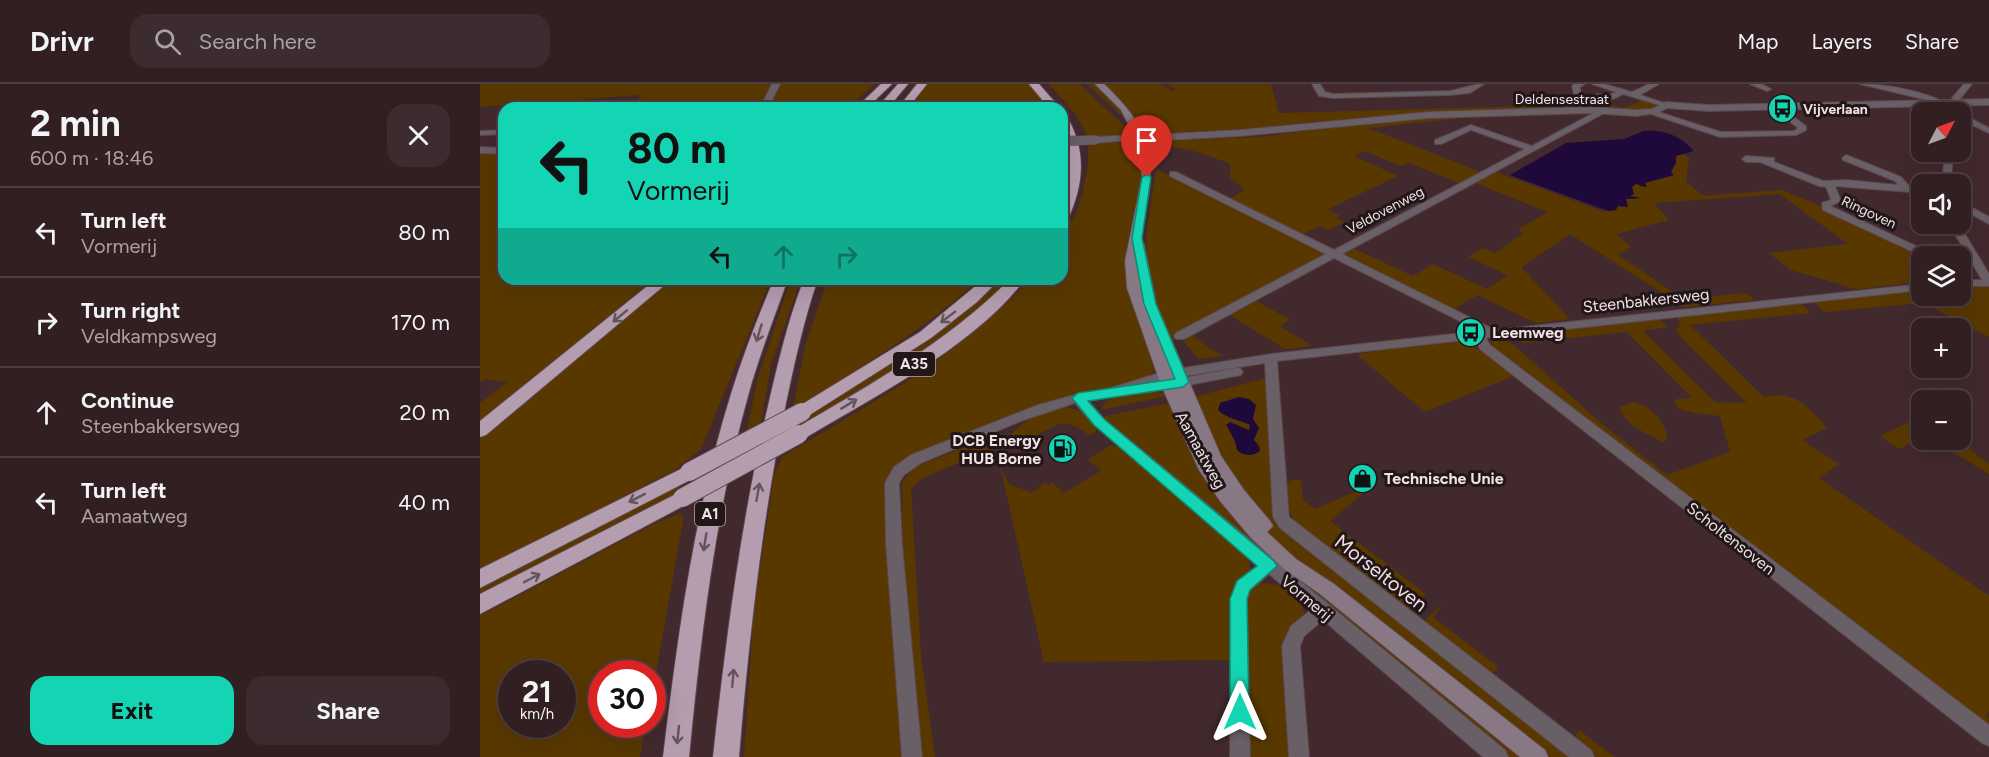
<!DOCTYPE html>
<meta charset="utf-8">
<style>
:root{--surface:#321f22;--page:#3d2c2f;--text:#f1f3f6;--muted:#a8a2a5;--line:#4d3d40;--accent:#14d5b3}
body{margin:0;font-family:Figtree,sans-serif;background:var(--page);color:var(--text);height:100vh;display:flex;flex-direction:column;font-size:22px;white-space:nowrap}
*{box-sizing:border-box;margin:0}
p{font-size:20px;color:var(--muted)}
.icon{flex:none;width:33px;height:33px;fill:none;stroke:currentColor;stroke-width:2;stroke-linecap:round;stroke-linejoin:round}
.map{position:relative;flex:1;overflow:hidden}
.panel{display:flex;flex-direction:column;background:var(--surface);width:480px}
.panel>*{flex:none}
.guide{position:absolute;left:18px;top:18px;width:570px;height:183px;border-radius:18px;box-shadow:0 6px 24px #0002,0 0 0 2px var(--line);background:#14d5b3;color:#111;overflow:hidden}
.needle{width:39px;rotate:49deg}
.controls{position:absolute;left:1431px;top:18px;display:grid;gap:12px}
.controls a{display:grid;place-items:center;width:60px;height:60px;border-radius:12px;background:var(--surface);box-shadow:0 6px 24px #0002,0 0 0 2px var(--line);font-size:30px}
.speed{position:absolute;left:18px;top:576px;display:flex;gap:12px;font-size:30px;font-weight:700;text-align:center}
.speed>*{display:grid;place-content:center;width:78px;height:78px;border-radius:50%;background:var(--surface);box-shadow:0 6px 24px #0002,0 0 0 2px var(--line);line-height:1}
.speed small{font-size:15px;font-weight:400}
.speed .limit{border:9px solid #d22;background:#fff;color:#111}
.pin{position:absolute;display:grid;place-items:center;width:51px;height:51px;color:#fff;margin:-62px -26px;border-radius:50% 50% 50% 0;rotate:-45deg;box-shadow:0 0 6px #0007}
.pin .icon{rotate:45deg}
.me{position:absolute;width:66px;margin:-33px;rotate:0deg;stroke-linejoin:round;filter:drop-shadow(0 0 4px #0008)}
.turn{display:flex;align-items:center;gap:21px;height:126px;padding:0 30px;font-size:27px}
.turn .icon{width:78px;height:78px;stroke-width:2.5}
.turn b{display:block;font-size:42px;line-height:51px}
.lanes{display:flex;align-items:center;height:57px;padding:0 30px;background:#0003;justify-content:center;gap:30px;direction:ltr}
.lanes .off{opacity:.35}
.round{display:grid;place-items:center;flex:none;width:63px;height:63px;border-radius:18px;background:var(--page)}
.overview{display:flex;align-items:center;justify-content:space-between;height:102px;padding:0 30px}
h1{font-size:36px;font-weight:700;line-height:45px}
.action{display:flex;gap:12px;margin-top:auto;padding:12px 30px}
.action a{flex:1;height:69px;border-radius:18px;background:var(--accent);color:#111;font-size:24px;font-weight:700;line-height:69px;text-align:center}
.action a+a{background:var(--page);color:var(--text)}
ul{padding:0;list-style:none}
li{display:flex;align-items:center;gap:18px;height:90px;padding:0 30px;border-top:2px solid var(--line)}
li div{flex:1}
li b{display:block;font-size:22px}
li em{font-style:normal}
header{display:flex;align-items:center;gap:36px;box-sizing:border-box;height:84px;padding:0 30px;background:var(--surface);border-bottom:2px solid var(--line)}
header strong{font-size:28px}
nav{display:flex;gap:33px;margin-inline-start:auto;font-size:21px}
.search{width:420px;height:54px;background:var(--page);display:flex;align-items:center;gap:15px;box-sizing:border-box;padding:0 21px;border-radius:18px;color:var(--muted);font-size:22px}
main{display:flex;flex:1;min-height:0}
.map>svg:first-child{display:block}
.green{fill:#593800;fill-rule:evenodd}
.water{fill:#1f093a}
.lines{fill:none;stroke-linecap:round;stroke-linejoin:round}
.minor-casing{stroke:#5e464b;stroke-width:2}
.tertiary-casing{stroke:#5e464b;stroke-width:2}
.secondary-casing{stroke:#5e464b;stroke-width:2}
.motorway-casing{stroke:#5e464b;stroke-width:2}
.minor{fill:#695f67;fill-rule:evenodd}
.tertiary{fill:#695f67;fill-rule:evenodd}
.secondary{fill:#877884;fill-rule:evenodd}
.motorway{fill:#b49daf;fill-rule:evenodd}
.tertiary-bridge-casing{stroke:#5e464b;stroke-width:10;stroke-linecap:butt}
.motorway-bridge-casing{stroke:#5e464b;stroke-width:20;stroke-linecap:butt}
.tertiary-bridge{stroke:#695f67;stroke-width:9}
.motorway-bridge{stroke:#b49daf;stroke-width:18}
.oneway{stroke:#63535c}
.route{fill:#14d5b3;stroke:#0d8a74;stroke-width:1.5}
.labels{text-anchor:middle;stroke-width:6;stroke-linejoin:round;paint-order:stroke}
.far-street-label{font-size:14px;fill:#f2e1e4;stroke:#211618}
.far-poi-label{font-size:14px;font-weight:bold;fill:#f2e1e4;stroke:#211618;text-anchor:start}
.shield{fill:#211618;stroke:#b3a4a7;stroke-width:1.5}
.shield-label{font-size:15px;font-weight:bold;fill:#f2e1e4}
.street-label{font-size:16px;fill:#f2e1e4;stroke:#211618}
.poi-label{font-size:16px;font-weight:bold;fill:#f2e1e4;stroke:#211618;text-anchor:start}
.near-street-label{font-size:20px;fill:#f2e1e4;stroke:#211618}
</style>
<header>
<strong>Drivr</strong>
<div class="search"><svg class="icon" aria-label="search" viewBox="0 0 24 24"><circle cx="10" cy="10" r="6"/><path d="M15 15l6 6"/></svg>Search here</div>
<nav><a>Map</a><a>Layers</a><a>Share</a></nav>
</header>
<main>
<section class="panel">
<div class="overview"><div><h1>2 min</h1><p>600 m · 18:46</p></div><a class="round"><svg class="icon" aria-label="close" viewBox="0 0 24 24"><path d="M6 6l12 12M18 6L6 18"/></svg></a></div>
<ul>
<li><svg class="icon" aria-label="left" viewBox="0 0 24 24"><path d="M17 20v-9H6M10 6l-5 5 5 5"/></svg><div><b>Turn left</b><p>Vormerij</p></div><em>80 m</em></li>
<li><svg class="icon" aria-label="right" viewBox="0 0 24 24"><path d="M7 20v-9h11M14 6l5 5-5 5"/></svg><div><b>Turn right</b><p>Veldkampsweg</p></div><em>170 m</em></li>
<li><svg class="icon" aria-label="ahead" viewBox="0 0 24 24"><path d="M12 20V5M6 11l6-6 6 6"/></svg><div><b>Continue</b><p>Steenbakkersweg</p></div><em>20 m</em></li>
<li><svg class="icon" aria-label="left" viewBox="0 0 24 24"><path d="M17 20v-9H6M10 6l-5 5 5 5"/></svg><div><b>Turn left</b><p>Aamaatweg</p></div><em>40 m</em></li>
</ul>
<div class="action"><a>Exit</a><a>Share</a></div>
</section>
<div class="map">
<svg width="1509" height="673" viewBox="0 0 1509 673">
<rect width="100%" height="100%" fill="#42292e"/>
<g class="green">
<path d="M0,0H293L281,24H152L161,11L0,23Z"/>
<path d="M300,0H394L368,24H288Z"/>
<path d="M448,0H551L571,24H429Z"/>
<path d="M569,0H599L646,43L653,42L607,0H681L693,7L697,6L687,0H791L799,29L1131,20C1141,27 1153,21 1163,16L1176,21L1169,27L896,32L775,44L608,53L596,31Z"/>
<path d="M1117,27L1115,30L984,34L888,44L1003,89L982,100L929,79L921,82L885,67L874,72L918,92L848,125L860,132L856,134L864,139L847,146L840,142L823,150L750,115L765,106L749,93L751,85L750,80C733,73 718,67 700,64C686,61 668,65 653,66L661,71L649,77L662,89L647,161L667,172L666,154L676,85L850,170L752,221L672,269L676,285L663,296L601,310L417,384L408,486L417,617L424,673H264L274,526L294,392L302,373C386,322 485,270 549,195H582V153L596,129L602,110L608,83V60L780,53L903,37L952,33Z"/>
<path d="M1202,69L1209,74L1206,98L1224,112L1301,106L1334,119L1445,172H1442L1441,198L1376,205L1311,186L1289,169L1368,160L1300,110L1174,119L1189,136L1136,150L1150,162L1147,167L1137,170L1203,215L1265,209L1275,216L1204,223L1090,150L1041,183L1090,235L1056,239L998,211L974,225L864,170L875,165L933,192L953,180L1007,205L1028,191L988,173L1003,164L1015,169L1043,149L1038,146L1067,128L996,99L1016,88L1124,128L1136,126L1138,122L1143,123L1145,115H1159V113L1149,112C1150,109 1150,105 1153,102C1158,97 1184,96 1193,91L1191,88L1196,72Z"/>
<path d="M0,70H24V195H174L0,336V319L27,298L6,295L0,299Z"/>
<path d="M192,195H291L221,365L196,385L0,486V355Z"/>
<path d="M311,195H321L291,280L281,338L267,346L277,297Z"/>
<path d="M348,195H500C443,246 378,285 313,325L325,262Z"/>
<path d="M514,195H529C468,259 388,302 313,348L319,334L372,302Z"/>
<path d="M1509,200V253L1443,219L1344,228L1333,217L1441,205L1442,212H1480L1481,202Z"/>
<path d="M777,217L810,236L800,242L832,262L805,265L750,231Z"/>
<path d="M1320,218L1331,229L1210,241L1284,313C1314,306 1328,322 1347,344L1322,356L1359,380L1339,394L1509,512V628L1505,631L1509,634V646L1010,262L1011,255L1016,251L1035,262L1122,340L1187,391L1250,368L1240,332L1213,329L1200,325L1195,319L1196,315L1212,314L1147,248L1044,259L1025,250L1178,234L1187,243L1163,247L1235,318L1267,319L1203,256L1195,245L1200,242L1197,232Z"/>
<path d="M713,251L726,262L743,272L719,275L704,258Z"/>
<path d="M970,256C996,258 1013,277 1033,292L945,328L877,271L924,261Z"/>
<path d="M789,293L796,431L1094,673H1029L771,460L750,438L622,333L704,316Z"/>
<path d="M671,307L682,309L686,312L621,326C628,309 654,309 671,307Z"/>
<path d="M1153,318C1170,322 1187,337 1187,356L1183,358C1168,350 1143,341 1140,323Z"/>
<path d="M587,323L600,327L616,340V348L609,351C581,331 579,341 550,355L545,351L535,357L540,362H534L531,350C544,336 567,326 587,323Z"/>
<path d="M1437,334L1441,336V354L1419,365L1400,352Z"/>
<path d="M507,354L517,357C520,371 520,395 533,402C539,405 545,404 551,409L565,399L568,401L572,398L584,409L621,387L608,375L631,361L643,364L769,474L770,489L755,502L751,514L752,576L564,578L516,363L442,394L431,404L441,572L455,673H440L423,488L422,398L434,384L443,380Z"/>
<path d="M1453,356C1483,355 1485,362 1509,380V390Z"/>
<path d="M811,396H821L823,416L835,425L887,403L889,404L850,437L946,510L930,525L921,522L815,439L809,424L807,400Z"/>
<path d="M200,397L197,409L0,513V500Z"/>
<path d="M201,429L203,436L173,606L172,590H122V640L166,641L160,673H0V532L172,441ZM32,590H82V640H32Z"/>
<path d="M779,499C800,499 822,507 824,531L804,562L808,673H767L764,512L771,503Z"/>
<path d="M961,521L962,522L953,533L1018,583L1014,588L1005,587L947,542L945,536Z"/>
<path d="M1099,646L1135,673H1117L1097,658L1096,651Z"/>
</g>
<g class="water">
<path d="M1164,47C1184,45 1201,52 1214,67L1196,72V79L1191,88L1194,91L1165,99L1167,102L1164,103L1156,100L1152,103L1154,110L1150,112L1161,114L1146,115L1148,123L1138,122L1136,126L1128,127L1030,91L1086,59L1144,55Z"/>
<path d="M759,313L769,315L776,321L773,335L779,344L774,356L779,362L780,367C773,373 763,372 757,366C757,360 750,347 746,341L750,338L769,346L770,341C760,336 745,334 738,326L740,319Z"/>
</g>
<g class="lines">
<defs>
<g id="minor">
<path d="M292,0H300L288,24H280Z"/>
<path d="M832,0H840L845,8L853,10L970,7C982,5 992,0 1004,0L990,9L970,11L853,14L839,12Z"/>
<path d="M1094,0H1105L1100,3L1101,12L1094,10L1092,2Z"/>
<path d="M1112,0H1124L1152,8L1169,0H1179L1160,11L1190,21L1186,23L1143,10C1132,16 1125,19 1114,12L1118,10L1128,12L1136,8Z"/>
<path d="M1270,0H1281L1291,5L1287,7Z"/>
<path d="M1380,0C1409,0 1458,9 1480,28H1471L1451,17Z"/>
<path d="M1484,0H1492L1479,16H1473L1472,14Z"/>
<path d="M1296,20L1326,42V46L1316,51L1240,53L1165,28L1172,26L1241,48L1314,47L1318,44L1293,24L1292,22Z"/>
<path d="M1121,25L1128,27L862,170L1015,246L1442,200V206L1006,254L1010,261L1509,641V662L1502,659L1001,266L994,255L797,277L809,433L1111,666L1114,673H1089L800,444L793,433L785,279L687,295L646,310L608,317L624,335L1025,666L1028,673H1003L843,536L824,552L820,562L829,673H809L802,562L811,542L831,526L789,490L770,506L767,515L770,673H750L751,515L757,497L778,481L614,341L595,319L541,337L441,379L424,391L419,399L422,460L442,673H422L406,460L405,399L414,383L431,371L558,321L598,310L631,304L685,287L791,270L1000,247L854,174L704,255H696L694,252L696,249L846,170L690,92V88H696L854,166L1045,65L991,46L961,60H955V56L991,41L1052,62Z"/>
<path d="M1480,29L1509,44V49L1480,35Z"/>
<path d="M24,46V50L0,51V47Z"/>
<path d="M1465,68H1473L1471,100H1462Z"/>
<path d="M1366,71L1421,93L1429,102L1442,103V109L1355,102L1361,117L1350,122L1453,170L1454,172H1442L1343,126L1342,119L1351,116L1346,103L1339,102L1280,78H1266L1262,75L1266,72L1294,74V78L1343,97L1366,96L1418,101L1415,97L1363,76L1362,74Z"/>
<path d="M1480,117L1509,133V140L1480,124Z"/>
<path d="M1469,140H1479L1509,190V202H1480V196H1502Z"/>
<path d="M757,284L761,285L763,288L761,291L693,304L687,300L693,296Z"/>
</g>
<g id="tertiary">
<path d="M1509,15V21L1228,27L1187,24L1177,29L1156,32L1110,29L949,34L760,52L670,57L665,54L670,51L760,46L949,28L1110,23L1156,26L1172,25L1186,18L1228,21Z"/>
<path d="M652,51L657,54L655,56L615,59L610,56L615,53Z"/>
<path d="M0,63L24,64V70L0,69Z"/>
</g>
<path id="secondary" d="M615,0H624C683,56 674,83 660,157L664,160L676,220L741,372L764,406L790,437L793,442L787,448L816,475L854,500L1065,666L1068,673H1040L840,510L804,485L771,454L740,417L719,386L681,301L647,204L645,177L662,93L657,57L641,26Z"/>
<g id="motorway">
<path d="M401,0H412L387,24H376Z"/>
<path d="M418,0H428L408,24H397Z"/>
<path d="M437,0H447L428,24H418Z"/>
<path d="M549,0H559L580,24H569Z"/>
<path d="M582,30L586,31C604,61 605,91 593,123C590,130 589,136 582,138V118L590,84L587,59L582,44Z"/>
<path d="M176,195H192L6,351L0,353V337Z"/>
<path d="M294,195H308C294,234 279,272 268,312C235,430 221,551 209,673H183C198,551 214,428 251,310C263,271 278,233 294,195Z"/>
<path d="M324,195H338C324,235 315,277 306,319C282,436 269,554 259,673H233C246,555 261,438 288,322C298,279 308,236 324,195Z"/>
<path d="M504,195H520L497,218L451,254L328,332H316L313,328L316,324L440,248Z"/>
<path d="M530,195H545C498,260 394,313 325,354L319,356L313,354L310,350L313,346C389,301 467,259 530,195Z"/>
<path d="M209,381L216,383L219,388L216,393L0,504V485Z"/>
<path d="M202,407L209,409L212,414L209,419L0,530V510Z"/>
</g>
</defs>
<use href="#minor" class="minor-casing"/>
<use href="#tertiary" class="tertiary-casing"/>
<use href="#secondary" class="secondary-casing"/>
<use href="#motorway" class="motorway-casing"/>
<use href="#minor" class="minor"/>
<use href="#tertiary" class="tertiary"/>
<use href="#secondary" class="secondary"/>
<use href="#motorway" class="motorway"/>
<defs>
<g id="tertiary-bridge">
<path d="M652,54H670"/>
<path d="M582,57L615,56"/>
</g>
<g id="motorway-bridge">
<path d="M209,388L322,328"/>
<path d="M202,414L319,350"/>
</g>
</defs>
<use href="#tertiary-bridge" class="tertiary-bridge-casing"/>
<use href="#motorway-bridge" class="motorway-bridge-casing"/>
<use href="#tertiary-bridge" class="tertiary-bridge"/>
<use href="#motorway-bridge" class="motorway-bridge"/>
</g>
<defs><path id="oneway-shaft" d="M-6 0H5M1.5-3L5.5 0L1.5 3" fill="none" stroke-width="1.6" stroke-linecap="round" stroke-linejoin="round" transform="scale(1.5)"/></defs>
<g class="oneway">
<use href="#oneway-shaft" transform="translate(140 232) rotate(141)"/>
<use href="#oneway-shaft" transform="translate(468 233) rotate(143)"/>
<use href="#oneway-shaft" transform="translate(279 249) rotate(107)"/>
<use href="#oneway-shaft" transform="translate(369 320) rotate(-31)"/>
<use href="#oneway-shaft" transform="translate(278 408) rotate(-80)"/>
<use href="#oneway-shaft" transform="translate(157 414) rotate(153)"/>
<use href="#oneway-shaft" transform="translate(225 458) rotate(99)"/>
<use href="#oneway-shaft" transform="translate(52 494) rotate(-28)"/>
<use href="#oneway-shaft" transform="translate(253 594) rotate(-85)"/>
<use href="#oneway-shaft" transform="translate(198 651) rotate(96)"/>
</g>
<path class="route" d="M667,90L671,93L662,154L676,220L709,298L703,303L608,317L624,335L794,477L797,482L770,506L767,515L769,628L766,634L760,637L753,634L750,628V515L757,497L777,482L614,341L592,314L598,309L695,295L664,220L652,154L662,93Z"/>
<defs>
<symbol id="bus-disc" viewBox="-11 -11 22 22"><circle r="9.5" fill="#14d5b3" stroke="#211618"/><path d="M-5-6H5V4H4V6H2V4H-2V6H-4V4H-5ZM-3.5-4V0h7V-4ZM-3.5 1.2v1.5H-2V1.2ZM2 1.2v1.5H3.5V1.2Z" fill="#111"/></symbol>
<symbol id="fuel-disc" viewBox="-11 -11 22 22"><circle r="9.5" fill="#14d5b3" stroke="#211618"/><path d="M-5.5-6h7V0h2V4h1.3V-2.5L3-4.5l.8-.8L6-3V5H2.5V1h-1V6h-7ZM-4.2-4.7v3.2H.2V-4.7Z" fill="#111"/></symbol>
<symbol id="shop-disc" viewBox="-11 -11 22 22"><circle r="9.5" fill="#14d5b3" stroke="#211618"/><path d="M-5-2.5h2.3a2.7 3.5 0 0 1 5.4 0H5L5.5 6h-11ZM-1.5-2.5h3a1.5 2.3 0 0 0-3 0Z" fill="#111"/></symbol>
</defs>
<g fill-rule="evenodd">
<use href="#bus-disc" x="1286" y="8" width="33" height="33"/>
<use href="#bus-disc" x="974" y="232" width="33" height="33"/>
<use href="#fuel-disc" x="566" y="348" width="33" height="33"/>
<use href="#shop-disc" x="866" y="378" width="33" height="33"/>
</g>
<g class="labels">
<g class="far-street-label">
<text x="1082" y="20">Deldensestraat</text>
<text transform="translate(905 126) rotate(-28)" y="5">Veldovenweg</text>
<text transform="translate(1389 128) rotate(25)" y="5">Ringoven</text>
</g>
<g class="far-poi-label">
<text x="1323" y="30">Vijverlaan</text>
</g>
<g class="shield">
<rect x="413" y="268" width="42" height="24" rx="4.5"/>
<rect x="215" y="418" width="30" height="24" rx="4.5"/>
</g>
<g class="shield-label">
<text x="434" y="285">A35</text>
<text x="230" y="435">A1</text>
</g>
<g class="street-label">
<text transform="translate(1166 216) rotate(-6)" y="6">Steenbakkersweg</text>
<text transform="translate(721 366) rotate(61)" y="6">Aamaatweg</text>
<text transform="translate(1251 454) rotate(38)" y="6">Scholtensoven</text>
<text transform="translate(827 514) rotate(40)" y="6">Vormerij</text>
</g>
<g class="poi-label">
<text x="1012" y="254">Leemweg</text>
<text x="561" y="362" text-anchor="end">DCB Energy<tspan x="561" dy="18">HUB Borne</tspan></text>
<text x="904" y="400">Technische Unie</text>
</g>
<g class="near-street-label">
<text transform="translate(901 489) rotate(38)" y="7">Morseltoven</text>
</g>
</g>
</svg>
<div class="controls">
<a><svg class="needle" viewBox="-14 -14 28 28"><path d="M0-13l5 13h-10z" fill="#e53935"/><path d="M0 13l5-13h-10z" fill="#a8a2a5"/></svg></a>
<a><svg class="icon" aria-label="sound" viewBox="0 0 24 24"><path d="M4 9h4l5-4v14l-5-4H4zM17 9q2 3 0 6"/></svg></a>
<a><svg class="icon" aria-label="layers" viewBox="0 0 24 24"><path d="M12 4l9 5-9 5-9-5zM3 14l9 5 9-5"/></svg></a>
<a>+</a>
<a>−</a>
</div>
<div class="speed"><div>21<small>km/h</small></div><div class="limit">30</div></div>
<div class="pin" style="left:667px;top:93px;background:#d93025"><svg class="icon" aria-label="arrive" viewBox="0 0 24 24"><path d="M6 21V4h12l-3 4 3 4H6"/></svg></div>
<svg class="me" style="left:760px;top:628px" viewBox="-20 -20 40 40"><path d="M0-17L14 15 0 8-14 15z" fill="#14d5b3" stroke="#fff" stroke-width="4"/></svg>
<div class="guide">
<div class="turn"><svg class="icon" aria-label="left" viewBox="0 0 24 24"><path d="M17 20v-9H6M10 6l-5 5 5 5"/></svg><div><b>80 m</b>Vormerij</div></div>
<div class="lanes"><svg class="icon" aria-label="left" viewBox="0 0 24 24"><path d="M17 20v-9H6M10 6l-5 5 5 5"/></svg><svg class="icon off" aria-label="ahead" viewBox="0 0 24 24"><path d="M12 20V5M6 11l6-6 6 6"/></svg><svg class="icon off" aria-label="right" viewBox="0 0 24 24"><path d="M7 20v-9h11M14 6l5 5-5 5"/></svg></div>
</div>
</div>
</main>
